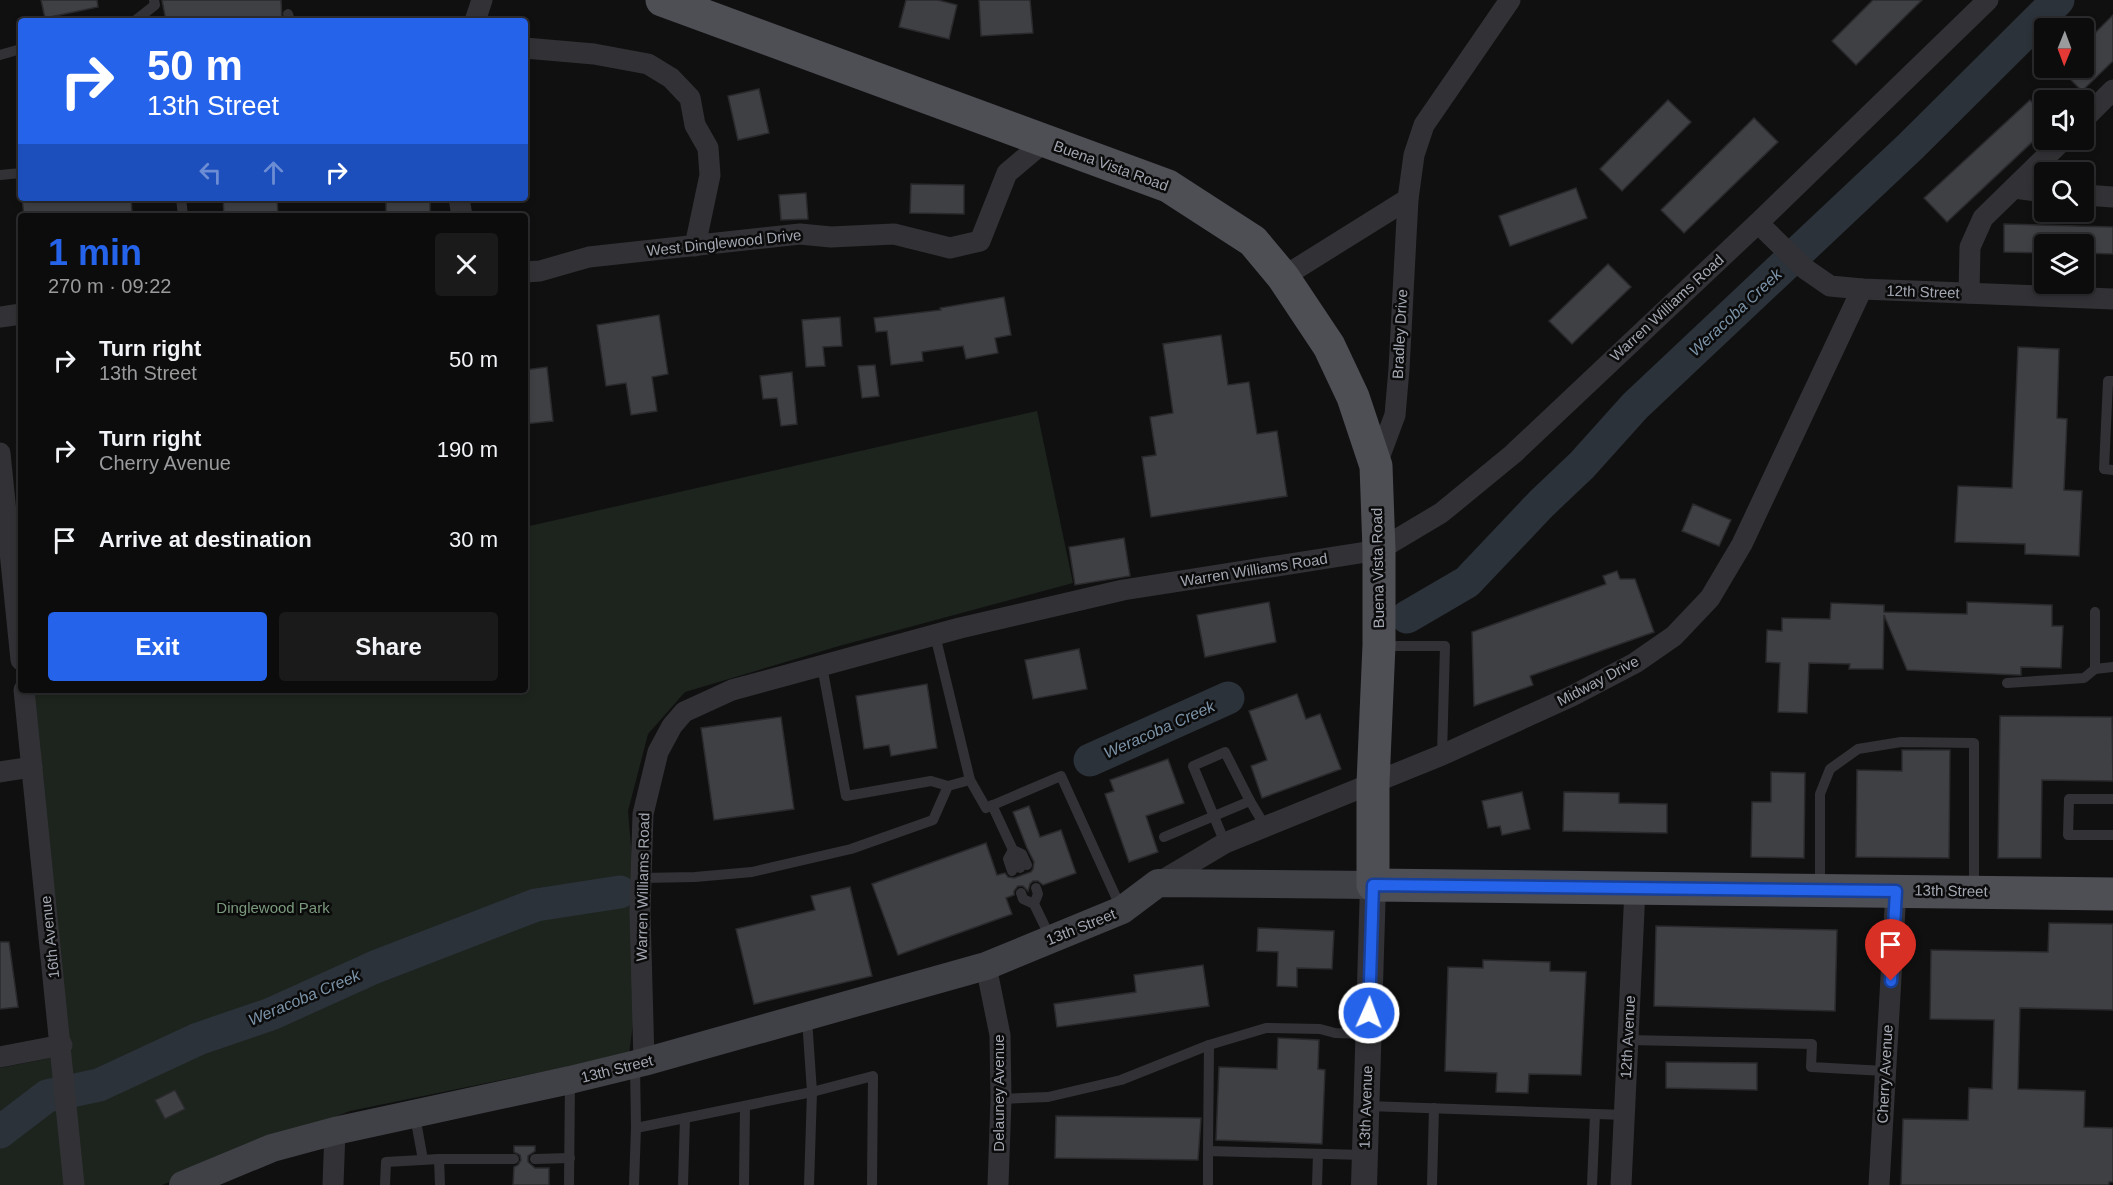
<!DOCTYPE html>
<meta charset="utf-8">
<style>
:root{--surface:#0c0c0d;--page:#1a1a1b;--text:#f1f3f6;--muted:#9a9b9d;--line:#2c2c2e;--accent:#2563eb}
body{margin:0;font-family:Arial,sans-serif;background:var(--page);color:var(--text);height:100vh;display:flex;flex-direction:column;font-size:22px;white-space:nowrap}
*{box-sizing:border-box;margin:0}
p{font-size:20px;color:var(--muted)}
.icon{flex:none;width:33px;height:33px;fill:none;stroke:currentColor;stroke-width:2;stroke-linecap:round;stroke-linejoin:round}
.map{position:relative;flex:1;overflow:hidden}
.panel{position:absolute;left:18px;top:213px;width:510px;height:480px;display:flex;flex-direction:column;background:var(--surface);border-radius:6px;box-shadow:0 3px 9px #0003,0 0 0 2px var(--line)}
.panel>*{flex:none}
.top-card{position:absolute;left:18px;top:18px;width:510px;height:183px;border-radius:6px;box-shadow:0 3px 9px #0003,0 0 0 2px var(--line);background:#2563eb;color:#fff;overflow:hidden}
.needle{width:39px;rotate:181deg}
.tools{position:absolute;left:2034px;top:18px;display:grid;gap:12px}
.tools a{display:grid;place-items:center;width:60px;height:60px;border-radius:6px;background:var(--surface);box-shadow:0 3px 9px #0003,0 0 0 2px var(--line);font-size:30px}
.pin{position:absolute;display:grid;place-items:center;width:51px;height:51px;color:#fff;margin:-62px -26px;border-radius:50% 50% 50% 0;rotate:-45deg;box-shadow:0 0 6px #0007}
.pin .icon{rotate:45deg}
.me{position:absolute;width:66px;margin:-33px;rotate:2deg;stroke-linejoin:round;filter:drop-shadow(0 0 4px #0008)}
.turn{display:flex;align-items:center;gap:21px;height:126px;padding:0 30px;font-size:27px}
.turn .icon{width:78px;height:78px;stroke-width:2.5}
.turn b{display:block;font-size:42px;line-height:51px}
.lanes{display:flex;align-items:center;height:57px;padding:0 30px;background:#0003;justify-content:center;gap:30px;direction:ltr}
.lanes .off{opacity:.35}
.round{display:grid;place-items:center;flex:none;width:63px;height:63px;border-radius:6px;background:var(--page)}
.headline{display:flex;align-items:center;justify-content:space-between;height:102px;padding:0 30px}
h1{font-size:36px;font-weight:700;line-height:45px;color:var(--accent)}
.button{display:flex;gap:12px;margin-top:auto;padding:12px 30px}
.button a{flex:1;height:69px;border-radius:6px;background:var(--accent);color:#fff;font-size:24px;font-weight:700;line-height:69px;text-align:center}
.button a+a{background:var(--page);color:var(--text)}
ul{padding:0;list-style:none}
li{display:flex;align-items:center;gap:18px;height:90px;padding:0 30px}
li div{flex:1}
li b{display:block;font-size:22px}
li em{font-style:normal}
.map>svg:first-child{display:block}
.green{fill:#1d241e}
.lines{fill:none;stroke-linecap:round;stroke-linejoin:round}
.river{stroke:#2b3239;stroke-width:33}
.building{fill:#3f4044;stroke:#2a2a2d;stroke-width:1.5}
.service{stroke:#323236;stroke-width:10}
.minor{stroke:#323236;stroke-width:21}
.tertiary{stroke:#323236;stroke-width:26}
.secondary{stroke:#404146;stroke-width:28}
.primary{stroke:#4e4f55;stroke-width:33}
.route-casing{stroke:#184099;stroke-width:15}
.route{stroke:#2563eb;stroke-width:10}
.labels{text-anchor:middle;stroke-width:5;stroke-linejoin:round;paint-order:stroke}
.street-label{font-size:15px;fill:#a3a7b1;stroke:#0b0b0c}
.park-label{font-size:15px;fill:#7b9a7d;stroke:#0b0b0c}
.water-label{font-size:16px;font-style:italic;fill:#7c94a9;stroke:#0b0b0c}
</style>
<div class="map">
<svg width="2113" height="1185" viewBox="0 0 2113 1185">
<rect width="100%" height="100%" fill="#101011"/>
<g class="green">
<path d="M1037,411L1073,583L839,646L685,692L648,734L628,811L641,964L629,1054L350,1111L162,1185H82L33,690H525V527Z"/>
<path d="M55,1057L65,1185H0V1068Z"/>
</g>
<g class="lines">
<g class="river">
<path d="M1407,617L1467,582L1541,504L1582,465L1635,406L1911,146L2058,0"/>
<path d="M1090,760L1228,698"/>
<path d="M0,1132L47,1096L99,1085L198,1039L271,1014L375,967L536,905L620,892"/>
</g>
</g>
<g class="building">
<path d="M41,0H97L98,7L45,18Z"/>
<path d="M162,0H281L282,21H166Z"/>
<path d="M906,0H938L957,5L949,39L899,27Z"/>
<path d="M979,0H1030L1033,33L981,36Z"/>
<path d="M1873,0H1922L1856,65L1832,41Z"/>
<path d="M2113,15V61L2082,91L2059,68H2084V44Z"/>
<path d="M759,89L769,133L738,140L728,96Z"/>
<path d="M1668,100L1691,122L1622,191L1600,169Z"/>
<path d="M2030,100L2044,115V131L1947,222L1924,198Z"/>
<path d="M1754,118L1778,142L1684,233L1661,210Z"/>
<path d="M911,184L964,185V214L910,213Z"/>
<path d="M1576,188L1587,218L1510,246L1499,216Z"/>
<path d="M806,193L808,219L781,220L779,195Z"/>
<path d="M22,198H131L132,212L77,216H24Z"/>
<path d="M223,198H277L278,216H224Z"/>
<rect x="386" y="198" width="44" height="18"/>
<path d="M2004,224L2113,227V254L2084,253V244H2044V253L2004,252Z"/>
<path d="M1608,264L1631,287L1572,344L1549,321Z"/>
<path d="M1004,297L1011,335L995,338L998,353L966,359L963,346L922,352L923,361L891,365L887,331L876,332L874,318L941,310L940,308Z"/>
<path d="M659,315L668,374L652,377L657,411L631,415L626,383L606,386L597,325Z"/>
<path d="M840,317L842,346L823,347L825,366L806,367L802,320Z"/>
<path d="M1221,335L1228,385L1249,382L1257,434L1277,431L1287,496L1151,517L1142,457L1156,455L1150,417L1173,413L1163,344Z"/>
<path d="M2018,347L2059,349L2057,418L2067,419L2064,490L2082,491L2079,556L2025,554V544L1955,542L1958,486L2012,488Z"/>
<path d="M875,365L879,396L862,398L858,366Z"/>
<path d="M547,367L553,421L525,424V370Z"/>
<path d="M792,372L797,424L781,426L777,398L763,399L760,376Z"/>
<path d="M1693,504L1731,520L1719,546L1682,531Z"/>
<path d="M1124,538L1130,576L1075,585L1069,547Z"/>
<path d="M1617,571L1620,579H1635L1654,632L1530,676L1533,685L1474,706L1472,632L1606,584L1603,576Z"/>
<path d="M1269,602L1276,642L1205,657L1197,615Z"/>
<path d="M1967,602L2052,605V626H2063L2061,668L2021,667V675H2018L1907,670L1884,615L1883,669H1849L1850,664L1809,663L1807,713L1778,712L1780,663L1766,662L1767,630L1782,631V618L1830,619L1831,603L1884,605V612L1967,614Z"/>
<path d="M1079,649L1087,689L1033,699L1025,660Z"/>
<path d="M927,684L937,748L891,756L889,745L864,749L856,696Z"/>
<path d="M1297,694L1306,719L1320,714L1341,769L1262,798L1251,766L1267,760L1249,711Z"/>
<path d="M2000,716L2112,717L2113,781L2042,780L2041,858H1998Z"/>
<path d="M781,717L794,809L714,820L701,728Z"/>
<path d="M1902,750H1950L1949,858L1856,857L1857,770L1902,771Z"/>
<path d="M1168,759L1184,803L1146,816L1158,852L1129,862L1105,794L1114,791L1110,780Z"/>
<path d="M1771,772L1805,773L1804,858L1751,857L1752,802H1771Z"/>
<path d="M1522,792L1530,829L1502,835L1500,826L1488,828L1482,801Z"/>
<path d="M1564,792L1619,793V803L1667,804V833L1563,831Z"/>
<path d="M1029,806L1040,837L1061,830L1076,873L1043,885L1038,881H1033L1030,884L1028,891L1023,886H1018L1014,891V895L1006,898L1012,914L898,955L872,884L986,843L997,875L1005,873L1008,877L1014,878L1031,872L1033,869L1034,862L1027,848L1013,812Z"/>
<path d="M850,887L872,976L754,1004L736,929L815,910L811,896Z"/>
<path d="M2049,923L2113,924V1010L2020,1008L2018,1089L2085,1091L2084,1127L2113,1128V1182H2109V1185H1901L1903,1119L1968,1120L1969,1088L1992,1089L1994,1020L1930,1019L1931,950L2048,952Z"/>
<path d="M1656,926L1837,930L1835,1011L1654,1006Z"/>
<path d="M1258,928L1334,931L1332,969L1297,968V987L1277,986L1278,952L1257,951Z"/>
<path d="M0,942H9L18,1007L0,1009Z"/>
<path d="M1483,960L1550,962V971L1586,972L1581,1075L1529,1074L1528,1093L1496,1092L1497,1073L1445,1071L1448,967L1483,968Z"/>
<path d="M1203,965L1209,1006L1057,1027L1054,1004L1136,992L1134,975Z"/>
<path d="M1278,1038L1319,1040L1318,1069L1325,1070L1322,1144L1216,1140L1219,1067L1277,1069Z"/>
<path d="M1666,1062L1757,1063V1090L1666,1088Z"/>
<path d="M175,1090L185,1109L165,1119L155,1100Z"/>
<path d="M1056,1116L1201,1118L1198,1160L1055,1158Z"/>
<path d="M514,1146H535V1151L528,1156V1162L535,1168H549V1185H513L514,1167L518,1165L521,1160L520,1155L514,1152Z"/>
</g>
<g class="lines">
<g class="service">
<path d="M288,14L290,21"/>
<path d="M136,20L155,5L154,0"/>
<path d="M0,55L21,49"/>
<path d="M0,175L21,173"/>
<path d="M181,198L183,216"/>
<path d="M2113,381H2108L2104,469L2113,470"/>
<path d="M2095,612V669L2113,667"/>
<path d="M935,635L970,780L986,808L1061,776L1121,908"/>
<path d="M1383,646H1445L1442,755"/>
<path d="M822,666L846,796L931,781L948,786"/>
<path d="M2007,683L2084,678L2095,669"/>
<path d="M2113,799H2069L2068,835H2113"/>
<path d="M1250,801L1265,826"/>
<path d="M992,805L1013,850L1022,854L1027,865"/>
<path d="M1164,837L1250,801L1225,752L1193,766L1225,843"/>
<path d="M1013,851L1020,868"/>
<path d="M1012,871L1008,859L1013,850"/>
<path d="M641,878L695,877L752,872L851,849L933,820L948,786L970,780"/>
<path d="M1820,887V794L1830,769L1858,749L1901,742L1974,743V888"/>
<path d="M1036,888L1038,894L1034,904L1051,939"/>
<path d="M1021,893L1023,899L1034,904"/>
<path d="M807,1019L812,1092L873,1076L872,1185"/>
<path d="M1628,1040L1812,1044L1811,1067L1885,1071"/>
<path d="M635,1065L636,1128"/>
<path d="M1001,1099L1048,1097L1121,1080L1209,1045L1266,1028L1320,1029L1335,1033L1368,1034"/>
<path d="M1367,1106L1625,1115"/>
<path d="M415,1116L423,1160"/>
<path d="M1208,1151L1209,1045"/>
<path d="M439,1159L440,1185"/>
<path d="M535,1159L570,1158"/>
<path d="M385,1185L386,1162L439,1159H514"/>
<path d="M569,1185L570,1080"/>
<path d="M634,1185L636,1128L812,1092L809,1185"/>
<path d="M683,1185L685,1118"/>
<path d="M744,1185L745,1106"/>
<path d="M1208,1185V1151L1364,1155"/>
<path d="M1317,1185L1318,1154"/>
<path d="M1432,1185L1434,1108"/>
<path d="M1592,1185L1595,1114"/>
</g>
<g class="minor">
<path d="M475,21L482,0"/>
<path d="M525,48L594,54L648,64L671,78L690,98L695,125L708,148L710,175L695,246"/>
<path d="M2084,119L2113,90"/>
<path d="M2014,188L2044,192"/>
<path d="M2084,195L2113,197"/>
<path d="M459,198L462,216"/>
<path d="M1758,223L1804,268L1830,286L1862,289L2113,299"/>
<path d="M525,272L540,271L589,257L800,234L831,237L894,234L950,248L980,241L1007,173L1044,142"/>
<path d="M1283,277L1408,199"/>
<path d="M1969,293L1970,247L1983,218L2063,140"/>
<path d="M0,317L21,314"/>
<path d="M0,453L21,660"/>
<path d="M1376,466L1395,415L1399,369L1408,199L1414,155L1424,125L1510,0"/>
<path d="M24,690L74,1185"/>
<path d="M0,772L32,767"/>
<path d="M1158,883L1225,843L1442,755L1572,696L1635,663L1674,636L1710,598L1742,544L1862,289"/>
<path d="M986,966L1000,1035L1001,1099L998,1185"/>
<path d="M0,1057L62,1045"/>
<path d="M644,1062L640,912L643,814L658,752L672,726L684,712L732,690L960,628L1123,590L1379,550L1441,513L1513,454L1758,223L1988,0"/>
<path d="M333,1185L335,1131"/>
<path d="M1621,1185L1635,889"/>
<path d="M1879,1185L1896,891"/>
</g>
<path class="tertiary" d="M1364,1185L1373,885"/>
<path class="secondary" d="M183,1185L272,1148L335,1131L570,1080L644,1062L986,966L1122,910L1158,883L1373,885"/>
<path class="primary" d="M662,0L1168,186L1253,241L1283,277L1329,346L1353,397L1376,466L1379,550V645L1373,783V885L2113,894"/>
</g>
<g class="lines">
<defs>
<path id="route" d="M1369,1013L1373,885L1896,891L1891,981"/>
</defs>
<use href="#route" class="route-casing"/>
<use href="#route" class="route"/>
</g>
<g class="labels">
<g class="street-label">
<text transform="translate(1111 166) rotate(20)" y="5">Buena Vista Road</text>
<text transform="translate(724 243) rotate(-6)" y="5">West Dinglewood Drive</text>
<text transform="translate(1923 292) rotate(2)" y="5">12th Street</text>
<text transform="translate(1667 308) rotate(-43)" y="5">Warren Williams Road</text>
<text transform="translate(1400 334) rotate(-87)" y="5">Bradley Drive</text>
<text transform="translate(1378 568) rotate(-91)" y="5">Buena Vista Road</text>
<text transform="translate(1254 570) rotate(-9)" y="5">Warren Williams Road</text>
<text transform="translate(1598 681) rotate(-28)" y="5">Midway Drive</text>
<text transform="translate(643 887) rotate(-89)" y="5">Warren Williams Road</text>
<text transform="translate(1951 891) rotate(1)" y="5">13th Street</text>
<text transform="translate(1081 927) rotate(-22)" y="5">13th Street</text>
<text transform="translate(50 937) rotate(-96)" y="5">16th Avenue</text>
<text transform="translate(1628 1037) rotate(-87)" y="5">12th Avenue</text>
<text transform="translate(617 1069) rotate(-14)" y="5">13th Street</text>
<text transform="translate(1885 1074) rotate(-87)" y="5">Cherry Avenue</text>
<text transform="translate(999 1093) rotate(-90)" y="5">Delauney Avenue</text>
<text transform="translate(1366 1107) rotate(-88)" y="5">13th Avenue</text>
</g>
<g class="park-label">
<text x="273" y="913">Dinglewood Park</text>
</g>
<g class="water-label">
<text transform="translate(1735 312) rotate(-43)" y="6">Weracoba Creek</text>
<text transform="translate(1159 729) rotate(-24)" y="6">Weracoba Creek</text>
<text transform="translate(304 997) rotate(-23)" y="6">Weracoba Creek</text>
</g>
</g>
</svg>
<div class="tools">
<a><svg class="needle" viewBox="-14 -14 28 28"><path d="M0-13l5 13h-10z" fill="#e53935"/><path d="M0 13l5-13h-10z" fill="#9a9b9d"/></svg></a>
<a><svg class="icon" aria-label="sound" viewBox="0 0 24 24"><path d="M4 9h4l5-4v14l-5-4H4zM17 9q2 3 0 6"/></svg></a>
<a><svg class="icon" aria-label="search" viewBox="0 0 24 24"><circle cx="10" cy="10" r="6"/><path d="M15 15l6 6"/></svg></a>
<a><svg class="icon" aria-label="layers" viewBox="0 0 24 24"><path d="M12 4l9 5-9 5-9-5zM3 14l9 5 9-5"/></svg></a>
</div>
<div class="pin" style="left:1891px;top:981px;background:#d93025"><svg class="icon" aria-label="arrive" viewBox="0 0 24 24"><path d="M6 21V4h12l-3 4 3 4H6"/></svg></div>
<svg class="me" style="left:1369px;top:1013px" viewBox="-20 -20 40 40"><circle r="17" fill="#2563eb" stroke="#fff" stroke-width="3"/><path d="M0-11L8 9 0 5-8 9z" fill="#fff"/></svg>
<div class="top-card">
<div class="turn"><svg class="icon" aria-label="right" viewBox="0 0 24 24"><path d="M7 20v-9h11M14 6l5 5-5 5"/></svg><div><b>50 m</b>13th Street</div></div>
<div class="lanes"><svg class="icon off" aria-label="left" viewBox="0 0 24 24"><path d="M17 20v-9H6M10 6l-5 5 5 5"/></svg><svg class="icon off" aria-label="ahead" viewBox="0 0 24 24"><path d="M12 20V5M6 11l6-6 6 6"/></svg><svg class="icon" aria-label="right" viewBox="0 0 24 24"><path d="M7 20v-9h11M14 6l5 5-5 5"/></svg></div>
</div>
<section class="panel">
<div class="headline"><div><h1>1 min</h1><p>270 m · 09:22</p></div><a class="round"><svg class="icon" aria-label="close" viewBox="0 0 24 24"><path d="M6 6l12 12M18 6L6 18"/></svg></a></div>
<ul>
<li><svg class="icon" aria-label="right" viewBox="0 0 24 24"><path d="M7 20v-9h11M14 6l5 5-5 5"/></svg><div><b>Turn right</b><p>13th Street</p></div><em>50 m</em></li>
<li><svg class="icon" aria-label="right" viewBox="0 0 24 24"><path d="M7 20v-9h11M14 6l5 5-5 5"/></svg><div><b>Turn right</b><p>Cherry Avenue</p></div><em>190 m</em></li>
<li><svg class="icon" aria-label="arrive" viewBox="0 0 24 24"><path d="M6 21V4h12l-3 4 3 4H6"/></svg><div><b>Arrive at destination</b></div><em>30 m</em></li>
</ul>
<div class="button"><a>Exit</a><a>Share</a></div>
</section>
</div>
